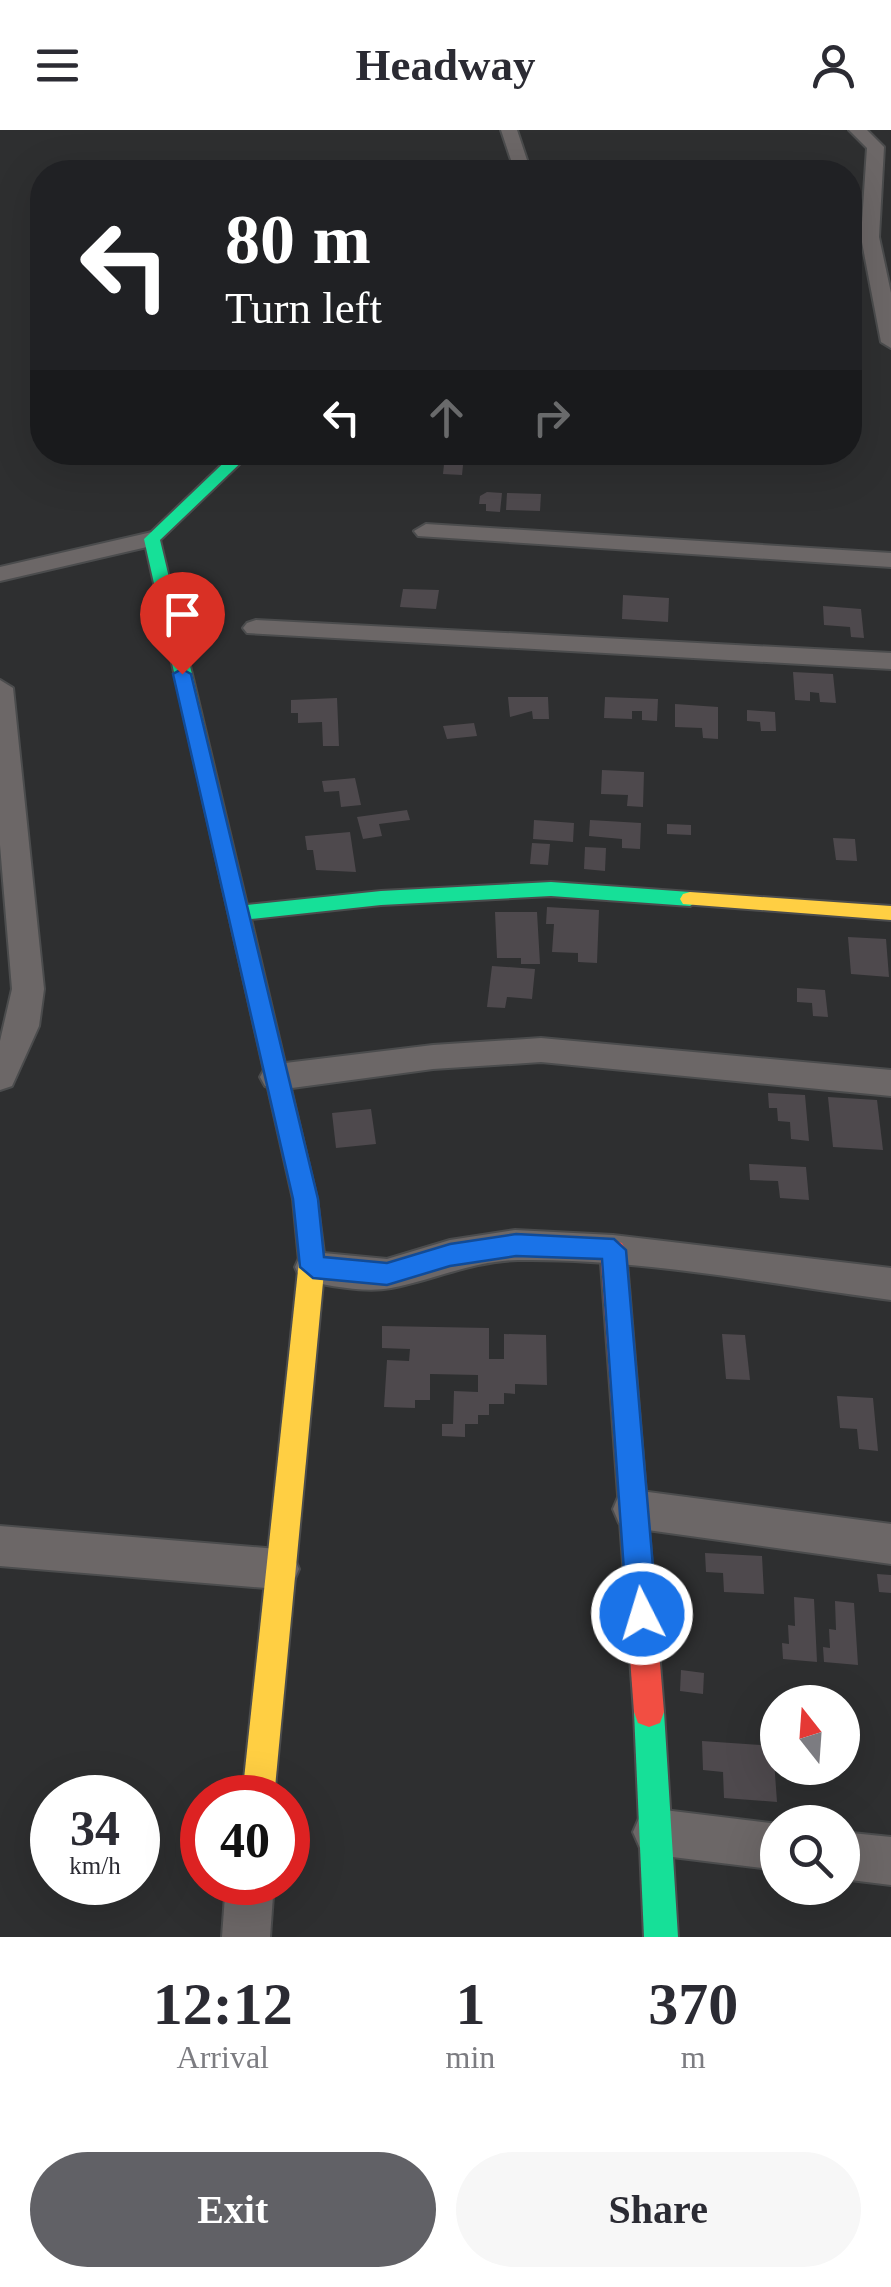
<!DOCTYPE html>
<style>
:root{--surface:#fff;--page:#f7f7f7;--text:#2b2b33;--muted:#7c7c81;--accent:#616166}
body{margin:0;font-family:"Times New Roman",serif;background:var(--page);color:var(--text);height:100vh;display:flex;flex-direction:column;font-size:38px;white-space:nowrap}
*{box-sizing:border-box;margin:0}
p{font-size:32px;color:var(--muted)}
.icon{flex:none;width:55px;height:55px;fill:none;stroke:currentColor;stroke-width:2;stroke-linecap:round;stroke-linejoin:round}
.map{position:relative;height:1807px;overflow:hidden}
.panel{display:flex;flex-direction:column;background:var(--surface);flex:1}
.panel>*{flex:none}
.hud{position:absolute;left:30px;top:30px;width:832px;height:305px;border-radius:40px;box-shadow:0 10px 40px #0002;background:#202124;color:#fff;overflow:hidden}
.needle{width:65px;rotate:343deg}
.tools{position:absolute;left:760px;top:1555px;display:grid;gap:20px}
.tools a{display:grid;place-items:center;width:100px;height:100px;border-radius:50%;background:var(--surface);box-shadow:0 10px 40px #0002;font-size:50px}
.speed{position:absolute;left:30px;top:1645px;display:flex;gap:20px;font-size:50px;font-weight:700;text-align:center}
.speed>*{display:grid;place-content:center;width:130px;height:130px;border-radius:50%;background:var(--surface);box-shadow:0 10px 40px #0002;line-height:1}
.speed small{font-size:25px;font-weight:400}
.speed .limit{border:15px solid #d22;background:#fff;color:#111}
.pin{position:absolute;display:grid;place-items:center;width:85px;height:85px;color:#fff;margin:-102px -42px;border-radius:50% 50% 50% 0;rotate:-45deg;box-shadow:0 0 10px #0007}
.pin .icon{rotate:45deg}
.me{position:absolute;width:110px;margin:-55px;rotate:355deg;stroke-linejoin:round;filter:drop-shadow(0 0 8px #0008)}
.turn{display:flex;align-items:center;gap:35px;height:210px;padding:0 30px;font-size:45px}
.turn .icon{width:130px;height:130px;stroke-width:2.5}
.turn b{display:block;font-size:70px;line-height:85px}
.lanes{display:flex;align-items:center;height:95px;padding:0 30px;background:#0003;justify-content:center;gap:50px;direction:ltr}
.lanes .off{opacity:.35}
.eta{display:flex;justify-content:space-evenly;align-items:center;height:170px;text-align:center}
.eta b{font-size:60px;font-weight:700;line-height:70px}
.primary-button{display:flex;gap:20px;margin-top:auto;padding:20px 30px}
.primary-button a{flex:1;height:115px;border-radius:60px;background:var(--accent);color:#fff;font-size:40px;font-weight:700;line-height:115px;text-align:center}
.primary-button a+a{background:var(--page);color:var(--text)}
header{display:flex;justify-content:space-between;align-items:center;height:130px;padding:0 30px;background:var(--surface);font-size:45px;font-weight:700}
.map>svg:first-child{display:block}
.building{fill:#4e494d}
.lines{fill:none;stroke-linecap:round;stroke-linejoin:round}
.street-casing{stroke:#4b4c4d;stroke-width:4}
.fast-casing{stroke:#4b4c4d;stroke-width:4}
.slow-casing{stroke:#4b4c4d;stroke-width:4}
.jam-casing{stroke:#4b4c4d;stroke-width:4}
.street{fill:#6c6767;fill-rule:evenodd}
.fast{fill:#16e098;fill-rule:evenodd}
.slow{fill:#ffcf43;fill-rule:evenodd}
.jam{fill:#f24e42;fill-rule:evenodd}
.route{fill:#1a73e8;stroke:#114b97;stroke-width:2.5}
</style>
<header><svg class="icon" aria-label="menu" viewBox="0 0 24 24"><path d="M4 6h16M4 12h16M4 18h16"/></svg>Headway<svg class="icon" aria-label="person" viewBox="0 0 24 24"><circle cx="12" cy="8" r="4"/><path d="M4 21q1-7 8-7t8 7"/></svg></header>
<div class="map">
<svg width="891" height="1807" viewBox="0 0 891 1807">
<rect width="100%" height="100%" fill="#2e2f30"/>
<g class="building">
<path d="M445,325L464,326L462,345L443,344Z"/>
<path d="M487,362L502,363L500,382L486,381V374H479L480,366Z"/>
<path d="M507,363L541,364L540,381L506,380Z"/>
<path d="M403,459L439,460L436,479L400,477Z"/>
<path d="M623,465L669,468L668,492L622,489Z"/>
<path d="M823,476L861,479L864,508L851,507L850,497L824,495Z"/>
<path d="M793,542L833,544L836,573L820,572L819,563L810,562V571L795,570Z"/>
<path d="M508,567H548L549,589H533L532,581L510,587Z"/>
<path d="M605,567L658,569L657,591L642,590V581H632V589L604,588Z"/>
<path d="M337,568L339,616H323L322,592L298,593V583H291V570Z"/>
<path d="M675,574L718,577V609L703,608L702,598L675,597Z"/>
<path d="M747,580L775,582L776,601H761L760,592L747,591Z"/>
<path d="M474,593L477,606L447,609L443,596Z"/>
<path d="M602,640L644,642L643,677L627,676L628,665L601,664Z"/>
<path d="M355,648L361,675L341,677L339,661L324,662L322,651Z"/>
<path d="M407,680L410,690L379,694L382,706L363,709L357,687Z"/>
<path d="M534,690L574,693L573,712L533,709Z"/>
<path d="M590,690L641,693L640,719L622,718V709L589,706Z"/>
<path d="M667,694L691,695V705L667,704Z"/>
<path d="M350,702L356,742L316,740L313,720H307L305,706Z"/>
<path d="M833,708L855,709L857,731L836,730Z"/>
<path d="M532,713L550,714L548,735L530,734Z"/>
<path d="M585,717L606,718L605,741L584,739Z"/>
<path d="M547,777L599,780L597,833L578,832V823L552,822L554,794H546Z"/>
<path d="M495,782H537L540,834H521V828H497Z"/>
<path d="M848,807L886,809L889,847L851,844Z"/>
<path d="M492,836L535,839L532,869L507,867L505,878L487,877Z"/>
<path d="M797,858L825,860L828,887L813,886L812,873L797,872Z"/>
<path d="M768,963L805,965L809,1011L791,1009L790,992L778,991L777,978H769Z"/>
<path d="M828,967L877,970L883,1020L833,1017Z"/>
<path d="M371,979L376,1014L336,1018L332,983Z"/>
<path d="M749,1034L806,1037L809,1070L780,1068L778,1051L750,1050Z"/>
<path d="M382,1196L489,1198V1229H504V1204L546,1205L547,1255L515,1254V1264L504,1263V1274H489V1285H478V1294H465V1307L442,1306V1294H453L454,1261L478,1262V1245L430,1244V1270H415V1278L384,1277L387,1230L409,1231L410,1219L382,1218Z"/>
<path d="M722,1204L745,1205L750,1250L726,1249Z"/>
<path d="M837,1266L873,1268L878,1321L859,1319L857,1299L840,1298Z"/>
<path d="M705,1423L762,1426L764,1464L724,1462L723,1443L706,1442Z"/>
<path d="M877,1444L891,1445V1463L879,1462Z"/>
<path d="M794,1467L814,1469L817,1532L783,1529L782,1513L789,1514L788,1495L795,1496Z"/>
<path d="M835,1471L854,1473L858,1535L824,1532L823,1517L830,1518L829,1499L836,1500Z"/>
<path d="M681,1540L704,1543L703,1564L680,1561Z"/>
<path d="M702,1611L773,1616L777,1672L724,1668L723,1642L703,1640Z"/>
</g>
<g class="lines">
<defs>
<g id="street">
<path d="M501,0H517L531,42H515Z"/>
<path d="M849,0H867L884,17L879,107L891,163V218L881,212L861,107L867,18Z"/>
<path d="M426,394L891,423V437L418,406L414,401Z"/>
<path d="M152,402L160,404V414L0,451V437Z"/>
<path d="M256,490L891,523V539L247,503L243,498L247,493Z"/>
<path d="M0,550L13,558L44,859L39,896L12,956L0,960V911L12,859L0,715Z"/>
<path d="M541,908L891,940V966L541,932L433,939L277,960L265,956L260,947L265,938L277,934L433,915Z"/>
<path d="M515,1100L613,1105L891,1138V1170C768,1154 641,1128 518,1130C473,1131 433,1150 391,1158C366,1163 324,1156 300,1148L295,1137L300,1126L313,1122L387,1129L450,1110Z"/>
<path d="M633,1360L891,1394V1434L633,1398L619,1393L613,1379L619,1365Z"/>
<path d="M0,1396L278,1419L293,1425L299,1439L293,1453L278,1459L0,1436Z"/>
<path d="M656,1679L778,1694V1740L656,1725L640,1718L633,1702L640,1686Z"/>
<path d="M842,1702L891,1707V1755L842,1749Z"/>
<path d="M226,1752H274L270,1807H222Z"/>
</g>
<g id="fast">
<path d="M235,322H252L160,410L247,775L381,761L551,752L690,762L700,769L690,776L551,766L381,775L251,789L317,1069L325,1131L321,1138L312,1142L303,1138L299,1131L293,1069L144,409Z"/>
<path d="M649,1567L660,1571L664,1582L678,1807H644L634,1582L638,1571Z"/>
</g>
<g id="slow">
<path d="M690,762L891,776V790L683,774L680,769L683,764Z"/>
<path d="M312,1120L321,1124L325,1131L274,1668H242L299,1131L303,1124Z"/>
</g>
<path id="jam" d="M613,1110L622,1113L626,1120L664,1582L660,1593L649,1597L638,1593L634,1582L600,1120L604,1113Z"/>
</defs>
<use href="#street" class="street-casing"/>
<use href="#fast" class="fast-casing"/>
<use href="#slow" class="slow-casing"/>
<use href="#jam" class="jam-casing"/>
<use href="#street" class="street"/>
<use href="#fast" class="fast"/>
<use href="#slow" class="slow"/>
<use href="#jam" class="jam"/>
</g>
<path class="route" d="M182,539L191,544L318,1069L324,1127L387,1133L450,1114L516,1104L614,1109L626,1120L657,1484L653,1495L642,1499L631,1495L627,1484L602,1129L516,1126L450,1136L387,1155L313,1148L300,1137L293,1069L173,544Z"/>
</svg>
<div class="tools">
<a><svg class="needle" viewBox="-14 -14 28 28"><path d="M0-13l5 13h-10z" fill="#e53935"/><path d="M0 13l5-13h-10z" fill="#7c7c81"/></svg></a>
<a><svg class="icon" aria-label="search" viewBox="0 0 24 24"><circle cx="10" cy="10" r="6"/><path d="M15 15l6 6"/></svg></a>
</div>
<div class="speed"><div>34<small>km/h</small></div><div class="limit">40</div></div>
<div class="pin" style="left:182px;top:544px;background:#d93025"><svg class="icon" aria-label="arrive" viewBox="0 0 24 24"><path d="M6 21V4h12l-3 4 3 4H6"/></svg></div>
<svg class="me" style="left:642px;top:1484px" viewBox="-20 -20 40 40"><circle r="17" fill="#1a73e8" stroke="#fff" stroke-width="3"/><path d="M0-11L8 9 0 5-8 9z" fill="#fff"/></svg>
<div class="hud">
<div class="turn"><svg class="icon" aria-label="left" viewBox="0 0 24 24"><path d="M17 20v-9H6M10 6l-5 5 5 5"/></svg><div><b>80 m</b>Turn left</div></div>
<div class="lanes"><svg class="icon" aria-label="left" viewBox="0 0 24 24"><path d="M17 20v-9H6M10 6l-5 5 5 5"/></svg><svg class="icon off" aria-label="ahead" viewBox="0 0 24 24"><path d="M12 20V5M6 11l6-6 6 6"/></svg><svg class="icon off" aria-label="right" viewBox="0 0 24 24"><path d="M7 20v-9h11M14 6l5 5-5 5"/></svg></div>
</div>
</div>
<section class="panel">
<div class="eta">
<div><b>12:12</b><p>Arrival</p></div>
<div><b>1</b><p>min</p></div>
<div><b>370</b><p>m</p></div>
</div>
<div class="primary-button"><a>Exit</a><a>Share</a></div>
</section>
